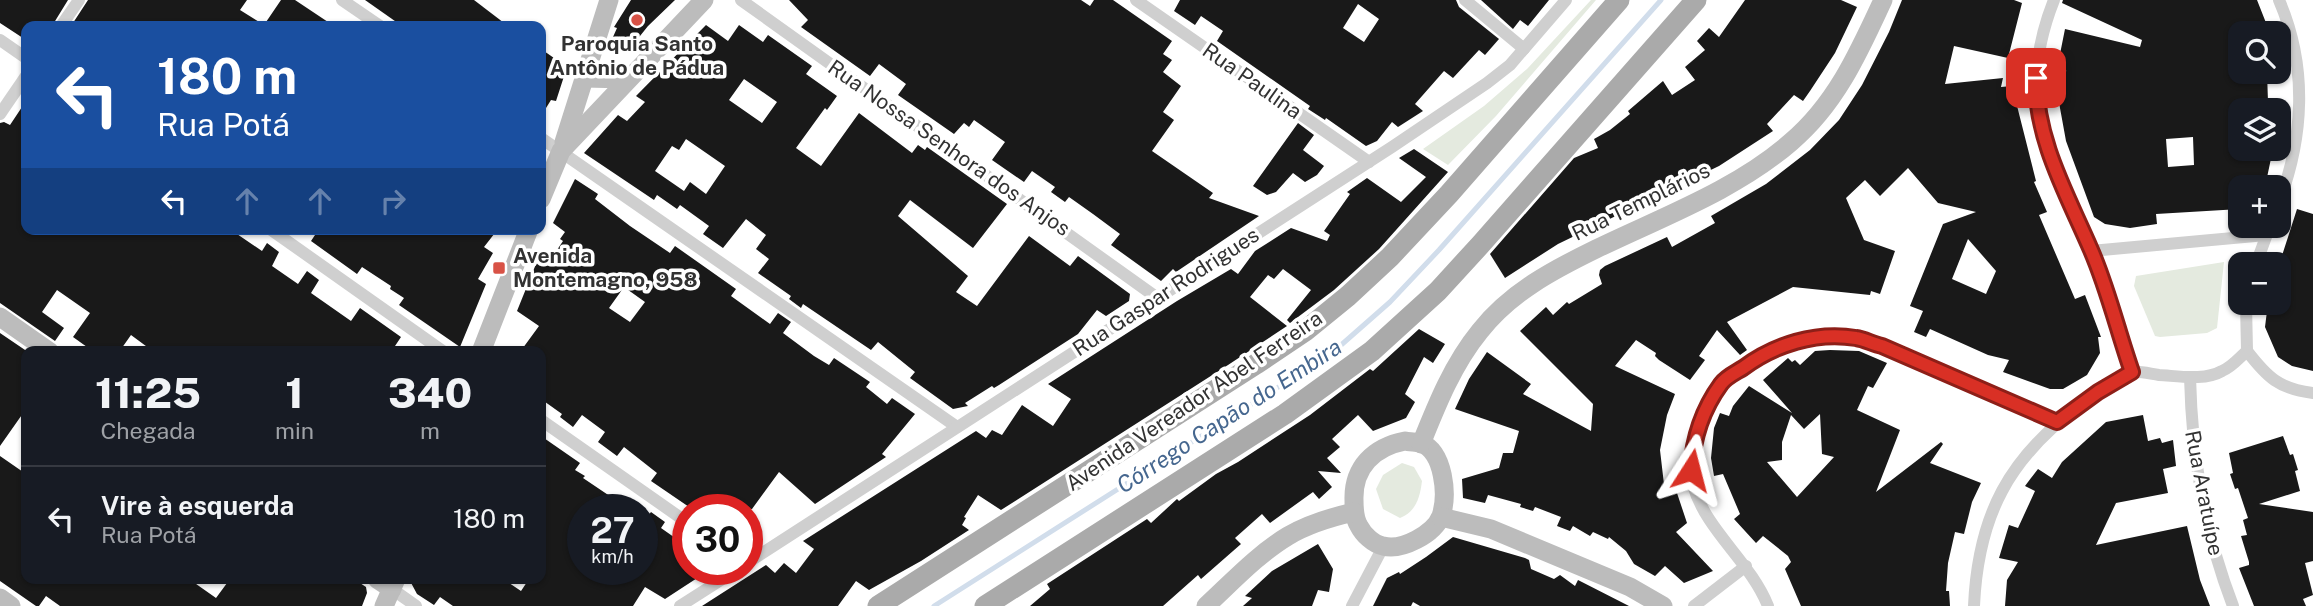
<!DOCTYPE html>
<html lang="pt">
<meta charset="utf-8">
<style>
:root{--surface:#171b24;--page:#20242c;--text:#f1f3f6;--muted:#9ea1a6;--line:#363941}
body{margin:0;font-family:"Public Sans",sans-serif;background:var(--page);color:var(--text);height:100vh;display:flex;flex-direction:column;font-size:26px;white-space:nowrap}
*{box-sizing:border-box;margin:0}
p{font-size:23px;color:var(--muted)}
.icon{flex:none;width:38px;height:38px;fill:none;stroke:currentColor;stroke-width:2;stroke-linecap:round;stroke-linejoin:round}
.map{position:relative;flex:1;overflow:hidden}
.sheet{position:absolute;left:21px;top:346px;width:525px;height:238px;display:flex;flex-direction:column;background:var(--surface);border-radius:14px;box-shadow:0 2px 5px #0004}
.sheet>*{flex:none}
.top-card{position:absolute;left:21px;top:21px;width:525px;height:214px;border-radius:14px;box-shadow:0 2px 5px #0004;background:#1a4fa0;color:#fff;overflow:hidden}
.fabs{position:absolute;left:2228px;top:21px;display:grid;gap:14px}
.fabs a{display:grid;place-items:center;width:63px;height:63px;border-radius:14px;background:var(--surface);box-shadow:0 2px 5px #0004;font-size:35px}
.speed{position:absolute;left:567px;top:494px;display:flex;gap:14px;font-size:35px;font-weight:700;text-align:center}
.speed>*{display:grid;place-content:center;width:91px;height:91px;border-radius:50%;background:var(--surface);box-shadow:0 2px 5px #0004;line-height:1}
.speed small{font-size:18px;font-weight:400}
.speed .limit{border:10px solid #d22;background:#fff;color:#111}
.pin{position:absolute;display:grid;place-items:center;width:60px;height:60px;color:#fff;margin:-30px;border-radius:14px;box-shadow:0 4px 10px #0006}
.me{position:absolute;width:77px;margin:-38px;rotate:9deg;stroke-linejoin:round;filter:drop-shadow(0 0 5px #0008)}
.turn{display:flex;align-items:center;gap:24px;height:147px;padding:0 21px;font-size:32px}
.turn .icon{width:91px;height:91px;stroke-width:2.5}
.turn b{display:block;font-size:49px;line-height:60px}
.lanes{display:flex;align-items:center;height:66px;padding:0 21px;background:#0003;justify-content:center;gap:35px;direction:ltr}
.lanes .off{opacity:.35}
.eta{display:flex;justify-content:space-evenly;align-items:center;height:119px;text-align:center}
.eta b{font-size:42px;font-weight:800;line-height:49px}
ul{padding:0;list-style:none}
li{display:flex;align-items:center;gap:21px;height:105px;padding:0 21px;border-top:2px solid var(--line)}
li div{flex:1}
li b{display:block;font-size:26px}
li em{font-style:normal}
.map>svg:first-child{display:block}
.green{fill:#e4eadf}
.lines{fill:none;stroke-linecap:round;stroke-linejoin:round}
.stream{stroke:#d1ddeb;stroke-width:5}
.building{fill:#191919;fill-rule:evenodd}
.street{stroke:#cfcfcf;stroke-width:12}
.secondary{stroke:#bcbcbc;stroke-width:19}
.primary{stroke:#aaa;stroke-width:21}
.route-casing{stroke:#8d1f18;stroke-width:18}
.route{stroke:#d93025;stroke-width:12}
.poi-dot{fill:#d85246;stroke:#fff;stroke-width:2.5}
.labels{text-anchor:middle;stroke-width:7;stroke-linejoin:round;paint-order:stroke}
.poi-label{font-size:21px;font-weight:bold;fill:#323232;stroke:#fff}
.street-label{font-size:21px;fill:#323232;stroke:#fff}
.water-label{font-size:23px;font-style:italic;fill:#46678f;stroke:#fff}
</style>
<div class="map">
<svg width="2313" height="606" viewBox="0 0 2313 606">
<rect width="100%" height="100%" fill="#fff"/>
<g class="green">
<path d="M1591,0H1596L1496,116L1448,165L1423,149L1484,106L1527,69Z"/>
<path d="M2224,262L2217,328L2207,333L2160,337L2155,336L2134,286L2136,276Z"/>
<path d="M1402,463L1414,467L1422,481C1420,497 1416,512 1400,518L1383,509L1376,489L1383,475Z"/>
</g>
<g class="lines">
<path class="stream" d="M934,606L1332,353L1390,302L1439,250L1661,0"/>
</g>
<g class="building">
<path d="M0,0H68L52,26H26V40L0,23Z"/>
<path d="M88,0H247L240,10L264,25L281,0H295L334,26H71Z"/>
<path d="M365,0H474L508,26H402Z"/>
<path d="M631,0H675L648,26L636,41L634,40L626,46L613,37L617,28L614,27Z"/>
<path d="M789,0H1081L1090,6L1094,0H1113L1172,41L1163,54L1172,60L1163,72L1181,86L1163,112L1174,120L1152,151L1213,193L1209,198L1259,216L1176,272L1173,269L1161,281L1111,245L1120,234L1093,214L1069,197L1065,202L1051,192L1055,187L1032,171L1024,182L992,160L1005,142L974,120L969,127L964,123L954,134L898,95L906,84L879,64L870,76L801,27L808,20Z"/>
<path d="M1180,0H1456L1459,7L1499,39L1485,55L1479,50L1453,78L1444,71L1415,104L1423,111L1398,127L1392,122L1377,141L1366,146L1326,118L1325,120L1308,109L1310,106L1217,41L1223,31L1201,16L1195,25L1174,11ZM1358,4L1379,19L1364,42L1343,28Z"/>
<path d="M1481,0H1549L1528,26L1520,20L1513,29Z"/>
<path d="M1745,0H1841L1857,7L1835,53L1810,91L1803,101L1794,95L1767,124L1773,131L1719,166L1558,244L1505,278L1490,254L1574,158L1598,148L1594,139L1610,130L1630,114L1628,111L1663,81L1672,95L1695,80L1685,67L1705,50L1697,41L1709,28L1719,37Z"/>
<path d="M1902,0H2014L2022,3L2008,58L1954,46L1945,84L2003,78L2001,87L2012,86L2036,181L2034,182L2047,212L2039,215L2075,299L2085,295L2101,337H2098L2100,353L2087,375L2063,389H2050L2003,372L2009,360L1988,355L1930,329L1926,337L1914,332L1923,311L1910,306L1943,224L1976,212L1938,203L1908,168L1880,196L1865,180L1846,198L1864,240L1895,251L1880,294L1871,291L1870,295L1793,287L1727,322L1747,350L1740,355L1717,330L1699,356L1705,360L1690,380L1659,360L1655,356L1656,353L1636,340L1615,366L1675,394L1667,415L1660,450L1665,493L1676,490L1687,523L1676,532L1713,571L1684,583L1665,566L1655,576L1634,564L1626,551L1609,537L1608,539L1593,532L1590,536L1573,526L1570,531L1557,526L1561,517L1535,507L1533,511L1520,507L1521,504L1488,495L1485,503L1463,498L1462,479L1499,468L1503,453H1513L1519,431L1455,409L1469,379L1487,352L1531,384L1523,394L1591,431L1593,404L1520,331L1546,307L1553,315L1567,302L1569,304L1602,284L1599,275L1600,270L1605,266L1667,237L1672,247L1715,223L1711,216L1766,184L1810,150L1839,120L1862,85L1889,32ZM1968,239L1996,271L1986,294L1952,279Z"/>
<path d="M2063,0H2257L2270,33H2240V72H2267L2268,102H2266L2267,110H2240V149H2273L2265,187H2240V209L2156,214L2157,224L2130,228L2105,224L2094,217L2066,141L2056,86L2057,72L2067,71L2057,69L2065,29L2140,47L2142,40L2062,3ZM2193,137L2194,165L2168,167L2166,139Z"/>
<path d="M706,25L728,41L739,25L763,42L768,35L812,66L806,74L837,96L827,110L825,108L796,148L821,166L859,113L912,153L918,145L925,150L927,147L1007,204L973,248L910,200L898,216L968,276L956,292L977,306L1029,236L1070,266L1078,256L1130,294L1129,301L1106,316L1097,310L1078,334L999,385L994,388L992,386L965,403L968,406L953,409L910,378L915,372L878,342L871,350L803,304L801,308L789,299L791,296L758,273L769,259L756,249L766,235L746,219L723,248L703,234L709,226L680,205L677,209L657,195L654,200L584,153L618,115L627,121L645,102L636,96ZM744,79L777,102L762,123L729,100ZM686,139L725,166L706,194L690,182L684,191L655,171L672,146L679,150Z"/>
<path d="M541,49L567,67L556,101L551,100L541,116Z"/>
<path d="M26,101V229H239L237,234L262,251L267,243L279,252L272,266L298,284L307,271L319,280L311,293L351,321L360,308L401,337L391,352H154L131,335L119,352H94L73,337L90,313L57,290L42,312L64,328L55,341L0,303V123L4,122L10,125Z"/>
<path d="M1298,123L1314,135L1303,150L1324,166L1317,175L1305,182L1293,173L1276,192L1267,195L1253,186Z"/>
<path d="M1414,149L1448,172L1379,249L1334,290L1290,323L1287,320L1311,290L1283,269L1274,279L1268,275L1250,297L1287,326L1228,365L1001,510L978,495L964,517L966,518L962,525L969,530L921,561L869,590L856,581L838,606H702L766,565L775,573L784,563L796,573L814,549L803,541L976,431L986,438L992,430L1002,435L1022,405L1053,426L1071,399L1048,384L1177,301L1231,269L1238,274L1255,251L1291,228L1327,241L1330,235L1324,231L1350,194L1347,192L1367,178L1401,202L1426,177L1399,158Z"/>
<path d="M575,179L598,194L595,199L630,226L670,253L675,246L736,289L731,296L770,324L778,313L791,322L783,333L814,356L829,365L834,358L870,382L866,387L887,404L892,398L915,414L882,454L886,457L815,504L779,472L752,509H692L651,481L657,473L624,447L617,456L598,442L605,432L582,415L573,427L560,417L562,414L541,399V352H520L539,326L517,311L538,259L547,265L563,241L560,239L565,232L553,223ZM624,287L645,302L630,322L609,308Z"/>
<path d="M2297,209L2313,214V371L2292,366L2278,357L2265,327L2268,303H2278V268Z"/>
<path d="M319,229H498L484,247L493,253L478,279L486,284L460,347L399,305L404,298L390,289L391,286L362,267L357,274L311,241Z"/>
<path d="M1419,329L1445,344L1433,363L1424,357L1405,394L1415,402L1406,418L1373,431L1358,415L1332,439L1340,447L1327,458L1341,473L1318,471L1332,487L1319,499L1313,492L1270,523L1262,514L1235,538L1241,544L1201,579L1198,575L1163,606H1030L1050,589L1047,584L1147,519L1151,523L1177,499L1179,501L1216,474L1238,462L1310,415L1370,369L1373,371Z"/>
<path d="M0,333L28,352H26V409L0,446Z"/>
<path d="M1830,350L1859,351L1887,363L1873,388L1868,386L1857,410L1900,430L1876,492L1941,442L1943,444L1930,463L1981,483L1972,502L1964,534L1955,532L1948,563L1946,591H1949L1950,606H1801L1785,569L1791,562L1788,556L1763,536L1756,543L1734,519L1740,514L1723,474L1714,476L1711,458L1714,428L1720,413L1729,416L1733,406L1749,386L1792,413L1763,380L1788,358L1792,362L1795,360L1800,365L1815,351ZM1820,414L1822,454L1834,457L1797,497L1767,462L1782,460V442L1791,415L1804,429Z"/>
<path d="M2143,415L2148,441L2160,438L2162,443L2173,440L2176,466L2163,469L2168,493L2116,503L2096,545L2187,526L2200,580L2210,606H2005L2007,580L2018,562L1999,558L2009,525L2018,528L2035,491L2025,486L2031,478L2038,469L2052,478L2062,462L2106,422Z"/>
<path d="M541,436L580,463L575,470L585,476L583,478L629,509H583V569H642V524L651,512L665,522L661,528L688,547V569H711L665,599L645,587L633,606H453L440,597L434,605L417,594L409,579H503L521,591L529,579H541Z"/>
<path d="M2283,436L2290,455L2293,454L2298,470L2295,471L2300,491L2259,504L2313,512V561L2305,563L2313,595L2303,599L2306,606H2254L2239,568L2249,565V562L2241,536L2247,535L2243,520L2248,518L2238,488L2235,489L2230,474L2233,473L2229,453Z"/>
<path d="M0,456L26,474V579H189L216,598L230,579H354L366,587L367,593L362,606H60L46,596L39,606H36L0,581Z"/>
<path d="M1453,537L1525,558L1529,560L1531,569L1554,579L1560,575L1575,586L1578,580L1629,606H1420L1413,602L1411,606H1373L1387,578L1399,572L1400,574L1426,557Z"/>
<path d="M1318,544L1333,569L1329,592L1318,590L1312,606H1243L1252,598L1245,596L1272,571Z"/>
</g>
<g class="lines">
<g class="street">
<path d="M342,0L380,26"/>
<path d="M741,0L1156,297"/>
<path d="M1136,0L1369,162"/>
<path d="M1465,0L1524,49"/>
<path d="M2054,0C2013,103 2051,157 2091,250C2108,289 2118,332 2132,372"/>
<path d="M61,26L79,0"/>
<path d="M0,40L26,58"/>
<path d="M0,114L26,76"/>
<path d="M541,138L957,427"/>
<path d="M2278,205C2304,138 2308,67 2279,0"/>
<path d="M270,229L444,352"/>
<path d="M2091,251L2266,235"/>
<path d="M2256,264L2270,226"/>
<path d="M2246,303L2247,351"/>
<path d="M2247,351C2267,377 2279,389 2313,393"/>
<path d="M2190,377C2192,458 2204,530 2233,606"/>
<path d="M541,420L688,523"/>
<path d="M747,563L1392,147L1487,83L1510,65L1566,0"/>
<path d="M392,589L416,606"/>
<path d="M680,606L738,569"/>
<path d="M1352,606L1383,547"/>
<path d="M1694,606L1746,566"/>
<path d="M1768,606C1750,561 1706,531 1693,485C1688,465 1693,446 1699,427C1704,412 1712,392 1724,381C1755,351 1814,330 1857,338C1865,340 1874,344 1882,346L2057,422"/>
<path d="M1974,606C1978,515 2009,457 2083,403C2093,396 2121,375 2133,372C2140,371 2151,374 2159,375C2178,376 2205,381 2222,371C2232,367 2239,358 2247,351"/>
</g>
<g class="secondary">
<path d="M584,78L628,79"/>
<path d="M564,142L609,0"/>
<path d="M541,199L561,151L704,0"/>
<path d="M0,317L50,352"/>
<path d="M481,352L529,229"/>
<path d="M1405,441C1409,442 1416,442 1421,443C1444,452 1448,495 1441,516C1434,534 1402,551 1383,546C1373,544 1363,534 1359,526C1354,518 1354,509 1354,500C1353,467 1374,447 1405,441Z"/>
<path d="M1421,444C1437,404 1453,364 1480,331C1511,292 1553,270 1596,249C1662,217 1736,190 1791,142C1836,104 1859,52 1883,0"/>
<path d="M1441,517L1491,529L1630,587L1663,606"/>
<path d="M377,579L392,589"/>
<path d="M0,598L11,606"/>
<path d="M384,606L396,579"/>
<path d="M1206,606C1232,582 1258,554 1288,536C1308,524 1332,517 1354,512"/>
</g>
<g class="primary">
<path d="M878,606L1256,364L1305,331L1348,296L1390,257L1449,194L1619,0"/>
<path d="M985,606L1285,414L1372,351L1438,291L1481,244L1696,0"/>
</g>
</g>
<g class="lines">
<defs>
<path id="route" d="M1691,470C1693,439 1702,410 1721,384C1726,377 1735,373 1743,368C1774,345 1816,331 1856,338C1864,339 1873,344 1882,346L2057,422L2098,392L2132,372C2118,332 2108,289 2091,250C2067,194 2036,141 2036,78"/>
</defs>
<use href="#route" class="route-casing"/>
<use href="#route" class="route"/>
</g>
<g class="poi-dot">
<circle cx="637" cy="20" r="7"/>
<rect x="492" y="261" width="14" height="14" rx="3.5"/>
</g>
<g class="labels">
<g class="poi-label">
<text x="637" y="51">Paroquia Santo<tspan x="637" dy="24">Antônio de Pádua</tspan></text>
<text x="513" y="263" text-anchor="start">Avenida<tspan x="513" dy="24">Montemagno, 958</tspan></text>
</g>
<g class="street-label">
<text transform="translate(1252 81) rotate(35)" y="7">Rua Paulina</text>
<text transform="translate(949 148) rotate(35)" y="7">Rua Nossa Senhora dos Anjos</text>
<text transform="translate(1641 202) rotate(-26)" y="7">Rua Templários</text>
<text transform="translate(1166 292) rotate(-33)" y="7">Rua Gaspar Rodrigues</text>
<text transform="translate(1194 401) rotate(-34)" y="7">Avenida Vereador Abel Ferreira</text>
<text transform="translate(2204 493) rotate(79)" y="7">Rua Aratuípe</text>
</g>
<g class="water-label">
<text transform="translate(1229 416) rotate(-33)" y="8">Córrego Capão do Embira</text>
</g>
</g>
</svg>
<div class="fabs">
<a><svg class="icon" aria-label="search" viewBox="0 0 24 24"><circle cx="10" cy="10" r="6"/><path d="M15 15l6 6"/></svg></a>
<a><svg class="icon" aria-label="layers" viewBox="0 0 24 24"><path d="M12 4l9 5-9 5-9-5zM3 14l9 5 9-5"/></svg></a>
<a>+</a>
<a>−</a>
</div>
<div class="speed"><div>27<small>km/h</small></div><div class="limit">30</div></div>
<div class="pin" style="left:2036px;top:78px;background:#d93025"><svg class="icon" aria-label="arrive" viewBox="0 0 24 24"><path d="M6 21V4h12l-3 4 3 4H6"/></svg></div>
<svg class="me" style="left:1691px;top:470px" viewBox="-20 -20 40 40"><path d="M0-17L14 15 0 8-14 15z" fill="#d93025" stroke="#fff" stroke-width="4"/></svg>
<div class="top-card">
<div class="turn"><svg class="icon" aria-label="left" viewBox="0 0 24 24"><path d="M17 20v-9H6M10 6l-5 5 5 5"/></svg><div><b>180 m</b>Rua Potá</div></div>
<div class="lanes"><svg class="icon" aria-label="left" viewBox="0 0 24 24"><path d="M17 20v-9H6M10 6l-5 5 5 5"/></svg><svg class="icon off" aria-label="ahead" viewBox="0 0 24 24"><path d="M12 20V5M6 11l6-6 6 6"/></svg><svg class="icon off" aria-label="ahead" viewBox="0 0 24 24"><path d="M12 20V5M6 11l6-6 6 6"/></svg><svg class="icon off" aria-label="right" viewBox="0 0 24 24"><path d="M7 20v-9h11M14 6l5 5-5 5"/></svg></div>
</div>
<section class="sheet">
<div class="eta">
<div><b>11:25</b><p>Chegada</p></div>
<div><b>1</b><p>min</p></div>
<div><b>340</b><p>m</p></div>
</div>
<ul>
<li><svg class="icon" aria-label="left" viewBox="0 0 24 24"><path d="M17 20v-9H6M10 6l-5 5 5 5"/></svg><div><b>Vire à esquerda</b><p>Rua Potá</p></div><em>180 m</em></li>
</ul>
</section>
</div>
